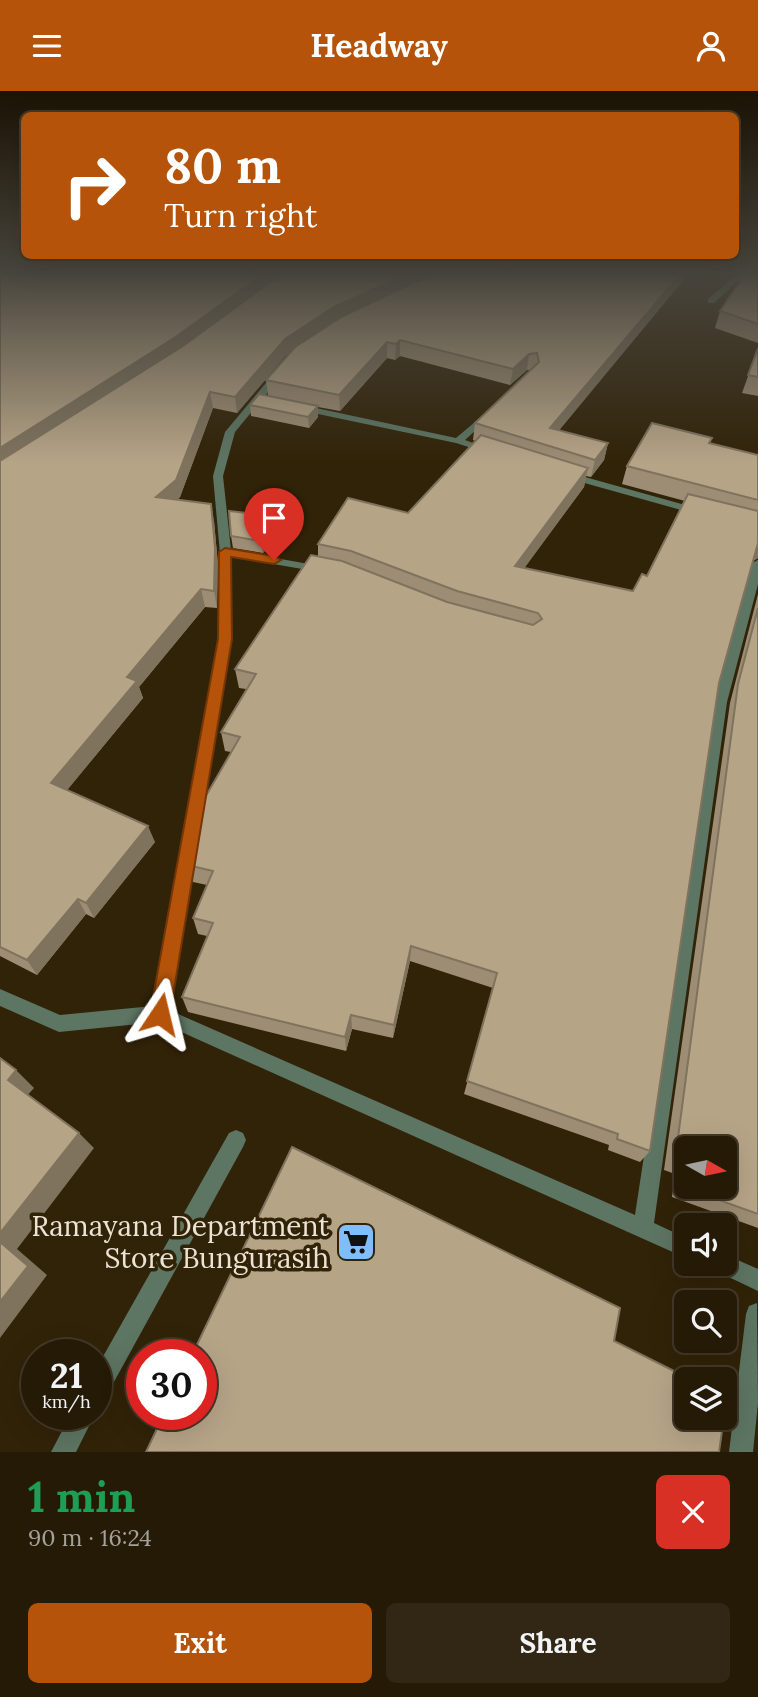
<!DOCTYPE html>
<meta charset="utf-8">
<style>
:root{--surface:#251a06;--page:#312714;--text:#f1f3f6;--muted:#a3a19b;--line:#423828;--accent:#b45309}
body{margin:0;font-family:Lora,serif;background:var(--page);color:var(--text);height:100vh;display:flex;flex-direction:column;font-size:26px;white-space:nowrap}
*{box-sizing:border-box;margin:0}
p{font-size:23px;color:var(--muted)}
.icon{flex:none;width:38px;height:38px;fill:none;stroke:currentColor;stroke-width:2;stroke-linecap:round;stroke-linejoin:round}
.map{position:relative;height:1361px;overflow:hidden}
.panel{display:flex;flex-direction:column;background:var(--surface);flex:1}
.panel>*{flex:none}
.top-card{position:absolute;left:21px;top:21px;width:718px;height:147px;border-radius:10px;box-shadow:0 7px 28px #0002,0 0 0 2px var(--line);background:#b45309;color:#fff;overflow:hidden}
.needle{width:46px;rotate:99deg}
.buttons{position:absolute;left:674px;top:1045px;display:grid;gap:14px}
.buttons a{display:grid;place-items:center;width:63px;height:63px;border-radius:10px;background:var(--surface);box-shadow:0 7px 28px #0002,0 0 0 2px var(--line);font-size:35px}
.speed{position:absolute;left:21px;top:1248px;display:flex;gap:14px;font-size:35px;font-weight:700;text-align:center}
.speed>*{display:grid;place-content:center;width:91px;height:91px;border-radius:50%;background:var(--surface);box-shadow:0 7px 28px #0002,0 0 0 2px var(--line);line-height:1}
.speed small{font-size:18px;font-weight:400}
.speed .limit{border:10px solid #d22;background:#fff;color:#111}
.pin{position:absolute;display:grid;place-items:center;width:60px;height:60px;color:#fff;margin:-72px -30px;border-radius:50% 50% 50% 0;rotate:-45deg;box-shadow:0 0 7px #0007}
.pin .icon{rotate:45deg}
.me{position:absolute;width:77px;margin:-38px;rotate:10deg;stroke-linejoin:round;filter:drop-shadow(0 0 5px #0008)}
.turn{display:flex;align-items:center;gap:24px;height:147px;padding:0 28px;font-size:32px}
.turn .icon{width:91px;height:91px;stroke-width:2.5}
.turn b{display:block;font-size:49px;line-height:60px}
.round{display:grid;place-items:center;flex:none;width:74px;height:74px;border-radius:10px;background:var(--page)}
.summary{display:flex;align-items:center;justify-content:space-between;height:119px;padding:0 28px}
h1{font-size:42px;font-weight:800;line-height:52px;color:#1e9e55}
.button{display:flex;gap:14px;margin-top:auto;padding:14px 28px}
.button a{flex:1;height:80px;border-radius:10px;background:var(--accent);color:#fff;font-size:28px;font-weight:800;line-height:80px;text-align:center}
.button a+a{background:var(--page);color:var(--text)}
header{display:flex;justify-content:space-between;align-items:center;height:91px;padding:0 28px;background:var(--accent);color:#fff;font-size:32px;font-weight:800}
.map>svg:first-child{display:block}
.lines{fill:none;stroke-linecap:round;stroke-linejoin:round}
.street{fill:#5d7563;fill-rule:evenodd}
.wall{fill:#9d8d74}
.shaded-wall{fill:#7f735e}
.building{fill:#b6a487;stroke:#7f735e;stroke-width:2}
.route{fill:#b45309;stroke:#753606;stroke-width:2}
.labels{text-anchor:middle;stroke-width:7;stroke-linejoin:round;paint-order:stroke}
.near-poi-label{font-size:28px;fill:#ece3d4;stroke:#312308;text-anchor:end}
</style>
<header><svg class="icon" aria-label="menu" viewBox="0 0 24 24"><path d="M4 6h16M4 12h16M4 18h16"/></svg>Headway<svg class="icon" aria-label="person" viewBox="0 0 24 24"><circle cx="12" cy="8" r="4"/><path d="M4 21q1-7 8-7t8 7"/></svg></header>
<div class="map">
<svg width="758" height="1361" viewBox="0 0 758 1361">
<rect width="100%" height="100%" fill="#312308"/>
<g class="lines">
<g class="street">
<path d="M740,181H748L714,212H708V208Z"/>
<path d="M279,279L282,280V284L235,341L223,385L231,459L320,475L326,478L320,481L232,466L231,548L169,919L635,1124L713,611L752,472L758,469V493L727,611L654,1132L686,1147V1167L159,931L59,941L0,915V898L60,924L153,915L219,548L221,474L213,385L225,341L276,280Z"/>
<path d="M302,314L456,347L488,320L493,323L491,325L465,349L492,359L487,362L456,352L299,319L298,317Z"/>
<path d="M567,381L703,419L704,421L699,424L563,386V382Z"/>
<path d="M236,1039L243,1042L246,1049L243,1056L104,1309L96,1312V1278L229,1042Z"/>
<path d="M724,1163L758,1178V1200L714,1179L711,1172H724Z"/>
<path d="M757,1212L758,1312L753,1361H729L746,1223L749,1215Z"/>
<path d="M71,1323H95L76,1361H51Z"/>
</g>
</g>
<g class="wall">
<path d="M0,181H690L559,339L608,352L604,369L591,386L586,385L584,396L524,477L633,500L647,485L685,410L622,393L627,375L710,353L758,364V467L753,470L719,592L650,1060L640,1071L608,1059L609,1054L464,1003L493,897L410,870L393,947L352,938L346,960L188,921L182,906L207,845L198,843L193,827L207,794L193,791L187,774L231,661L225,660L221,641L246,598L239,597L235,578L318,465V453L408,422L476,350L473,349L475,332L531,279H527L510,294L400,265L395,269L387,267L340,320L318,316V326L309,337L251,325L250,314L268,304L266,289L289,262L286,264L237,322L213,317L180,406L177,409L214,430L218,474L217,517L205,516L139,596L143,607L67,699L155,751L94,827L86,823L37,884L0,865Z"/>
<path d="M758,181V252L715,237L720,220Z"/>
<path d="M758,257V305L742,302Z"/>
<path d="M283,438L263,462L233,457L231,445Z"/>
<path d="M758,503V1137L672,1106L675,1083L664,1079L730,612Z"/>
</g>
<g class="shaded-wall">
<path d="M266,181H288L177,263L0,379V357Z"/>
<path d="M412,181H445L335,232L286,264L237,322L235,306L285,248L334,216Z"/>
<path d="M682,181H690L547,354L550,337Z"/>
<path d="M400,249V265L395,269L396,253Z"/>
<path d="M387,251V267L340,320L339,304Z"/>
<path d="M529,263L527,279L510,294L513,278Z"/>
<path d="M210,301L213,317L180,406L160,424L156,406Z"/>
<path d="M318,315V326L309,337L308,326Z"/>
<path d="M608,352L604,369L591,386L595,369Z"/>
<path d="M588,377L584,396L512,494L515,475Z"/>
<path d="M211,413L214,430L218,474L217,517L214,500Z"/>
<path d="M281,426L283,438L263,462L261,450Z"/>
<path d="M758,452V467L749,471Z"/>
<path d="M201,498L205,516L139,596L143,607L59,709L51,692L127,586Z"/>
<path d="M148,735L155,751L94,827L86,812Z"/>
<path d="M78,808L86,823L37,884L27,869Z"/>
<path d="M411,855L410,870L393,947L394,934Z"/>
<path d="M351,924L352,938L346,960L345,946Z"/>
<path d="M16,979L34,997L26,1006L8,989Z"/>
<path d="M79,1042L94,1057L17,1158L47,1184L0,1247V1142Z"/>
</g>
<g class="building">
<path d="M0,181H266L174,247L0,357Z"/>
<path d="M284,181H412L334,216L285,248L235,306L210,301L176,389L156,406L211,413L215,457L214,500L201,498L127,586L137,590L51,692L148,735L86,812L78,808L27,869L0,856V370L183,255Z"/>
<path d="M436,181H682L550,337L608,352L595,369L475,332L539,271L537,262L529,263L513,278L400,249L396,253L387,251L339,304L266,289L295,256L343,225Z"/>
<path d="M746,181H758V233L720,220Z"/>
<path d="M758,257V286L748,284Z"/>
<path d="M259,303L318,315L308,326L250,314Z"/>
<path d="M652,332L712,347L709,352L758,364V409L627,375Z"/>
<path d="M481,344L588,377L515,475L633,500L642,483L647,485L688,403L758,420V452L719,592L650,1060L617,1048L618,1043L467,990L497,882L411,855L394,934L351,924L345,946L182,906L213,832L193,827L213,780L187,774L196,722L240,646L221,641L256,583L235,578L311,464L342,470L447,511L533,534L542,528L538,522L457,500L351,460L318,453L348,407L408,422Z"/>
<path d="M229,420L281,426L261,450L231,445Z"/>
<path d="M758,517V1123L683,1096L686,1075V1096H724V1057H686V1073L675,1069L738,593Z"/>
<path d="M0,967L16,979L8,989L79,1042L0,1142Z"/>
<path d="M292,1056L620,1217L614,1250L690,1288H686V1326H724L719,1361H146L164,1323H201V1264H192Z"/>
<path d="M0,1151L28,1175L0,1211Z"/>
<path d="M724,1305L727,1306L724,1324Z"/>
</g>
<linearGradient id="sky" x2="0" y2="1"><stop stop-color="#1b1304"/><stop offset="0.49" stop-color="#48453d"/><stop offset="1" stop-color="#48453d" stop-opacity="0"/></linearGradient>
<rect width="758" height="372" fill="url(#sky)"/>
<path class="route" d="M225,457L274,465L281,469L274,473L231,466L232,548L170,923L167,930L160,933L153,930L150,923L218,548L219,461Z"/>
<defs>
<symbol id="supermarket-square" viewBox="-11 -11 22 22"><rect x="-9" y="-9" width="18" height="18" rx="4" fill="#80bdfa" stroke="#312308"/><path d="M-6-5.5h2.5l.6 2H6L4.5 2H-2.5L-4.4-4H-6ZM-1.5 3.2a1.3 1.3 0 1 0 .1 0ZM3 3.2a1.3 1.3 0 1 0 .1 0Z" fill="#111"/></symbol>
</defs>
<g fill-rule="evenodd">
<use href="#supermarket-square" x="334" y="1129" width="44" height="44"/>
</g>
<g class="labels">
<g class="near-poi-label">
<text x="329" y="1145">Ramayana Department<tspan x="329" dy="32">Store Bungurasih</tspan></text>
</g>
</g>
</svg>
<div class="buttons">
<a><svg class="needle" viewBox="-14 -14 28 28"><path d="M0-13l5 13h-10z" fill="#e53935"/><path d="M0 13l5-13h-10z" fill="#a3a19b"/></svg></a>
<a><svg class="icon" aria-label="sound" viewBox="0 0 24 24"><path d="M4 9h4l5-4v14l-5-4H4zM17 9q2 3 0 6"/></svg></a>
<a><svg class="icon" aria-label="search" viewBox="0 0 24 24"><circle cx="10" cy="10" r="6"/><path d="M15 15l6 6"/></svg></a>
<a><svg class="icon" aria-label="layers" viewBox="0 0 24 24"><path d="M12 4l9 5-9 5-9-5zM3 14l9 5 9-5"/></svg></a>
</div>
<div class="speed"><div>21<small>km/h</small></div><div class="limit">30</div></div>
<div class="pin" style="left:274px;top:469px;background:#d93025"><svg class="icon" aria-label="arrive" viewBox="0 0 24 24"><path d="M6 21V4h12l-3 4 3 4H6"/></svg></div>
<svg class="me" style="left:160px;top:923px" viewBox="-20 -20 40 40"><path d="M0-17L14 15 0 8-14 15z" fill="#b45309" stroke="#fff" stroke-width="4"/></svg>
<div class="top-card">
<div class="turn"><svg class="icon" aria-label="right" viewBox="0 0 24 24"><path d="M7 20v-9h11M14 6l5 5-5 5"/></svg><div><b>80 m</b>Turn right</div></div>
</div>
</div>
<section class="panel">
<div class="summary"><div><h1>1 min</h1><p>90 m · 16:24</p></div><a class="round" style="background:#d93025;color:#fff"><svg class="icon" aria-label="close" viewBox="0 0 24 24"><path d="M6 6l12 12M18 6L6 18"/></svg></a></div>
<div class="button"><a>Exit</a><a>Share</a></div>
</section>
